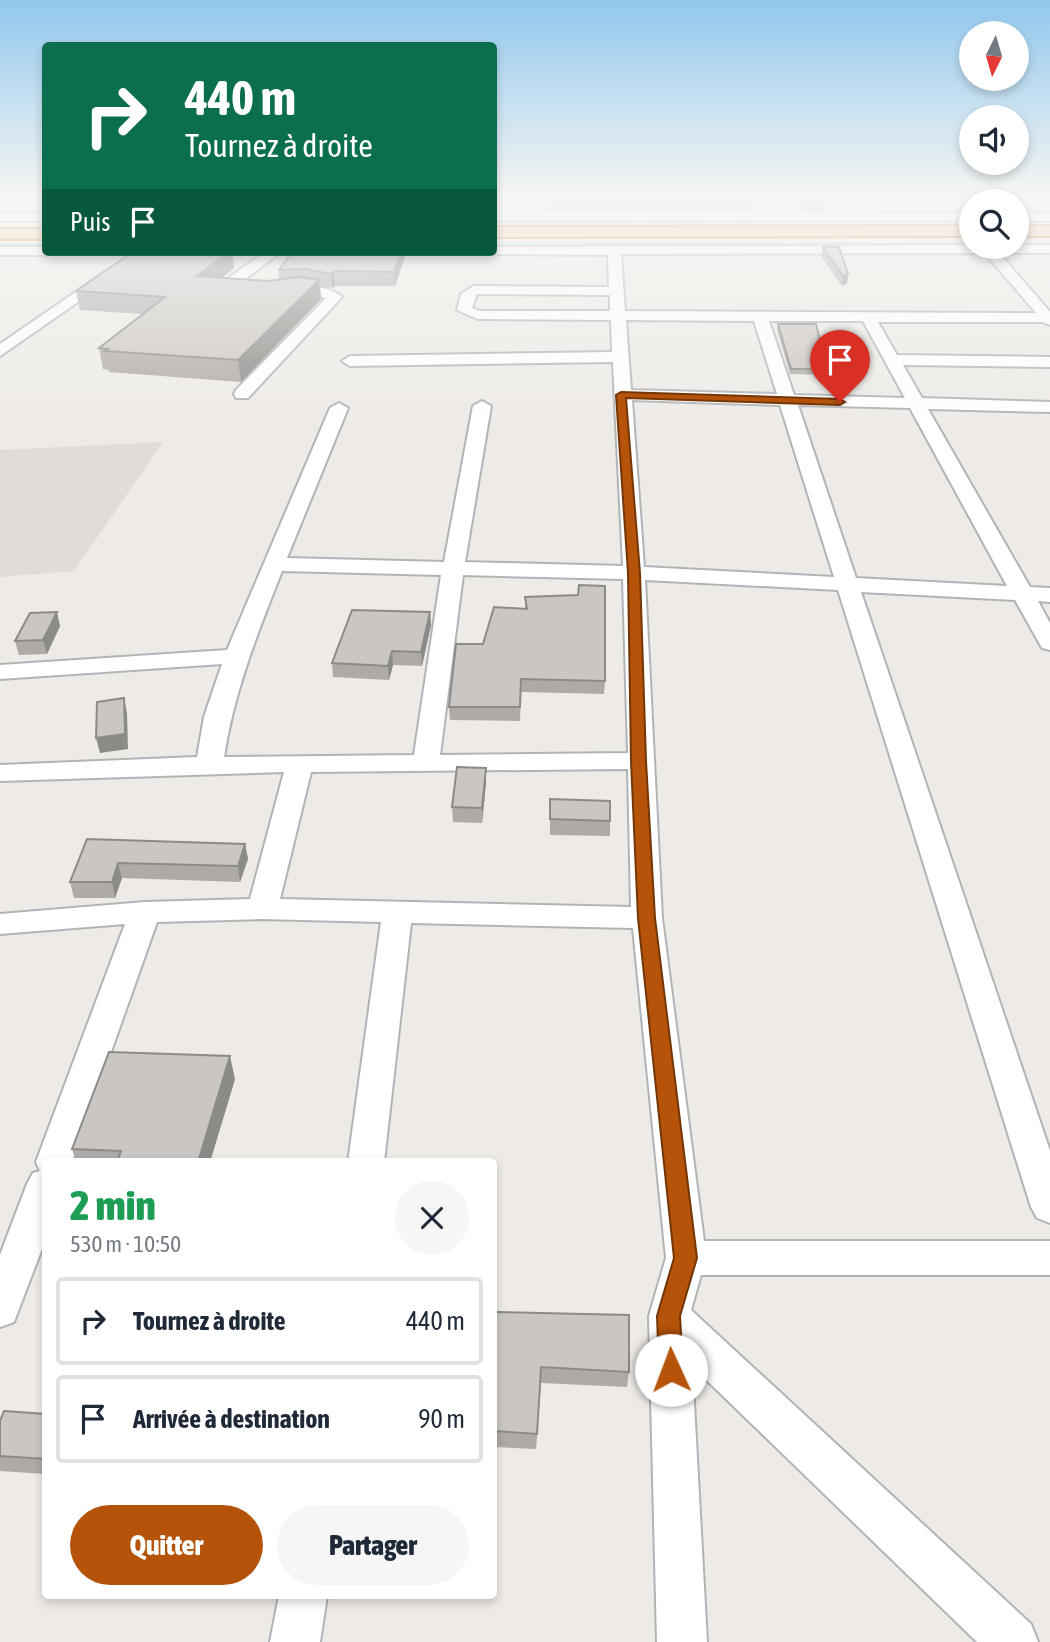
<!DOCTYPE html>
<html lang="fr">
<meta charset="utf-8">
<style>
:root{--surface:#fff;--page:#f6f6f7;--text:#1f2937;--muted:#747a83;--line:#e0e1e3;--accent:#b45309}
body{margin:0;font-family:"Asap Condensed",sans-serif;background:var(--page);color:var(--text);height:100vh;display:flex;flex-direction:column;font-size:26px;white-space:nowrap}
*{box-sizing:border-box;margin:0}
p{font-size:23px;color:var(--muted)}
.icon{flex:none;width:38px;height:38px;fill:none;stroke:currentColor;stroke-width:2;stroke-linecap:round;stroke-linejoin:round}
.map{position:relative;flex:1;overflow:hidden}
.details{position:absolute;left:42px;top:1158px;width:455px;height:441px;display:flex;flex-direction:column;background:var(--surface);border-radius:7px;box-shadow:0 4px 10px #0003}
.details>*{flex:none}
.guide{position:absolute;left:42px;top:42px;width:455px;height:214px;border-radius:7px;box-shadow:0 4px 10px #0003;background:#0b6e4f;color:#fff;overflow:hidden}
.needle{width:46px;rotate:185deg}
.controls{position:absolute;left:959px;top:21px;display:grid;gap:14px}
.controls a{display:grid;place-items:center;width:70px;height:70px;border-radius:50%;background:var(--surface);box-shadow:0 4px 10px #0003;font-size:35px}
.pin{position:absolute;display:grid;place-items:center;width:60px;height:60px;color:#fff;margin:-72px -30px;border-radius:50% 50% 50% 0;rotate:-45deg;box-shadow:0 0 7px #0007}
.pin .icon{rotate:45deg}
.me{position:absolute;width:77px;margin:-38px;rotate:358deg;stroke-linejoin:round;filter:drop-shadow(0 0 5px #0008)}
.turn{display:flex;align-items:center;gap:24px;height:147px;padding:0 28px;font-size:32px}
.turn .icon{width:91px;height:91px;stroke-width:2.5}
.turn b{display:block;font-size:49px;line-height:60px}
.then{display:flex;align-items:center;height:66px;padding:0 28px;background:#0003;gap:14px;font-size:26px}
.round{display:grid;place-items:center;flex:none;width:74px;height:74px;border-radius:37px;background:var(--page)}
.overview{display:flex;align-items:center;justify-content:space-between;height:119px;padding:0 28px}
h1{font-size:42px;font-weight:800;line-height:52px;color:#1e9e55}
.primary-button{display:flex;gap:14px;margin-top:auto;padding:14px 28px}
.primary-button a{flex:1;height:80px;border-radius:42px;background:var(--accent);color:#fff;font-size:28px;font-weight:800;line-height:80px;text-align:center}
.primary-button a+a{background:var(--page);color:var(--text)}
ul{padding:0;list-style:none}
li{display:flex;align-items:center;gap:21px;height:88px;margin:0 14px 10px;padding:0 14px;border:4px solid var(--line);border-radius:7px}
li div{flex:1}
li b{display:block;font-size:26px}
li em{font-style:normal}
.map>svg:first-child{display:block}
.education{fill:#e1dcd8}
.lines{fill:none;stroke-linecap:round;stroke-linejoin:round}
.stream{stroke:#b1e5f4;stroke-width:3.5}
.minor-casing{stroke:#b1b4b7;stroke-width:4}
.highway-casing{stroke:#d6741e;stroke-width:4}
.minor{fill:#fff;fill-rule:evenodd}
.highway{fill:#efc89c;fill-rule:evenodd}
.wall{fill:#aeaaa8}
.shaded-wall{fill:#8d8b88}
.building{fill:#cac6c3;stroke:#8d8b88;stroke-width:2}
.route{fill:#b45309;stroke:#753606;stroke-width:2}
</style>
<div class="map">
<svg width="1050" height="1642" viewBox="0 0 1050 1642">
<rect width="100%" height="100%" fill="#eeebe7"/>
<path class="education" d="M163,442L74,571L0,577V450Z"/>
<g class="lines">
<g class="stream">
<path d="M494,244H781"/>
<path d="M802,244H871"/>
<path d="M0,245H46"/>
</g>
<defs>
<g id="minor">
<path d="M494,212L971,213V221L494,220Z"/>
<rect x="0" y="213" width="46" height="8"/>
<rect x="1017" y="213" width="33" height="8"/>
<path d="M971,245H1050V253H999L1050,312V325L1043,322H878L897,355L1050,357V367L903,365L922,398L1050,402V412L928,409L1030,587L1050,588V602L1038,601L1050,623V650L1042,648L1015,600L861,592L1050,1151V1223L1037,1218L1031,1207L838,590L645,580L662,918L704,1241H1050V1275H701L691,1310L1031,1624L1038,1642H977L692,1366L707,1642H657L649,1316L666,1258L633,928L411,923L384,1162H348L381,922L262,919L157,922L72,1162H46V1238L14,1322L0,1327V1255L27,1184L33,1173L40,1171L36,1162L125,924L0,934V914L145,902L250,899L284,772L0,781V765L197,757L204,717L222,664L0,679V665L227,650L330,408L339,403L348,408L287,558L444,562L473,406L482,401L491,406L465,562L623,566L613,362L350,366L342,361L350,356L612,352L611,320L478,319L457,310L461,294L474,286L609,287L608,255L489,254L488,252H494V247ZM985,253L1036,313L625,311L621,254ZM477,294L610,295V311H480L472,308ZM626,320L754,321L777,394L631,390ZM769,321H863L905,398L794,395ZM632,400L780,405L834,577L644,567ZM798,405L910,408L1007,586L856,578ZM282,571L441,575L414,755L224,757C234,691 258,632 282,571ZM463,575L623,579L628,753L440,755ZM628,769L631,907L280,899L311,772Z"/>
<path d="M0,247H46V252H52L46,255H0Z"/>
<path d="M134,252H150L0,356V344Z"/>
<path d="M265,252H281L236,286C266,295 318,275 342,297L248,398H236L234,394L236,390L326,298C293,287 258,302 224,291L221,285L223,282Z"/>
<path d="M279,1596H327L320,1642H270Z"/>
</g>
<g id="highway">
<path d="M971,226V236L494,237V227Z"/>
<rect x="1017" y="226" width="33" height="10"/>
<rect x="0" y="229" width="46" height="10"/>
</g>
</defs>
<use href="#minor" class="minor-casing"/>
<use href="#highway" class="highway-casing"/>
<use href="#minor" class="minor"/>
<use href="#highway" class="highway"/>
</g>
<g class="wall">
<path d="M547,199H755L754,209H549Z"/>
<path d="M800,199H824L823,210H804Z"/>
<path d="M823,247L848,274L847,283L842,286L821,256Z"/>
<path d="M133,252H232L234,268L221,278L267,281L279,279V270L292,252H405V257L395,286H335L333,288L320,286L321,299L241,382L109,372V370L103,369L99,348L143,314L80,310L76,291Z"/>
<path d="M778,324L827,369L826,375L790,374L777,329Z"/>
<path d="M525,597L605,681L604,694L521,692L520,721L450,720L449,707L483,644L525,609Z"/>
<path d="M430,612L431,625L422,666L393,665L389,680L333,677L332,663Z"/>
<path d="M60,626L47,654L19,655L15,641Z"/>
<path d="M486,783L482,823L453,822L452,807Z"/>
<path d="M550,799L610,821V836L550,835Z"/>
<path d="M87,839L245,844L248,859L240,882L122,878L115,898H74L70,882Z"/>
<path d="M235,1079L210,1162H76L72,1149Z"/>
<path d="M494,1312L629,1372L627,1387L541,1383L536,1449L494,1447Z"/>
<path d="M46,1414V1474L0,1471V1421Z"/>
</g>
<g class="shaded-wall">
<path d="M228,252H232L234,268L200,295L197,276Z"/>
<path d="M401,252H405V257L395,286L394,272Z"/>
<path d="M334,271L335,286L333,288L331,274Z"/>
<path d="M848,274L847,283L842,286L843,276Z"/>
<path d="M319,280L321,299L241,382L238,360Z"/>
<path d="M57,612L60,626L47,654L43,640Z"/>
<path d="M430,612L431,625L422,666L421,652Z"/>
<path d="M392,651L393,665L389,680L388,666Z"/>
<path d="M124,698L127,713L128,749L100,753L96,738Z"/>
<path d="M486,768V783L482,823V808Z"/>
<path d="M245,844L248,859L240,882L238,866Z"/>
<path d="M118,863L122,878L115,898L112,882Z"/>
<path d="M230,1056L235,1079L210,1162H198Z"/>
<path d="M541,1367V1383L536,1449L537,1434Z"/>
</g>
<g class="building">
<path d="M823,247H839L848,274L843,276Z"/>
<path d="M133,252H228L197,276L267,281L299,277L319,280L238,360L105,351L108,349L99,348L165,297L76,291Z"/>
<path d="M292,252H401L394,272L334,271L331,274L305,269L279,270Z"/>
<path d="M778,324H816L827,369H791Z"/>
<path d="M579,585L605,586V681L521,679L520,707H449L456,644H483L494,607L527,609L525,597L578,595Z"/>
<path d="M352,610L430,612L421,652L392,651L388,666L332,663Z"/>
<path d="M57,612L43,640L15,641L30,613Z"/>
<path d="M124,698L125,734L96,738L97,702Z"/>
<path d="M457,767L486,768L482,808L452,807Z"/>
<path d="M550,799L610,801V821L550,819Z"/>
<path d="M87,839L245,844L238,866L118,863L112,882H70Z"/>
<path d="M109,1052L230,1056L198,1162H117L121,1151L72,1149Z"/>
<path d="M494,1312L629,1315V1372L541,1367L537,1434L494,1431Z"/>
<path d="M4,1411L46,1414V1459L0,1456V1421Z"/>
</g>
<linearGradient id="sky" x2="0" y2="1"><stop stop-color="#92c8ed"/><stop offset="0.46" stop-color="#f7f6f4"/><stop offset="1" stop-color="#f7f6f4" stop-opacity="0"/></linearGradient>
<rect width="1050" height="429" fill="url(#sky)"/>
<path class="route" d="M621,392L840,399L845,402L840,405L626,398L640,573L646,761L655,918L697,1258L680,1316L683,1370L679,1378L671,1381L662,1378L659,1370L657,1316L674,1258L638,918L631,761L628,573L616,395Z"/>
</svg>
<div class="controls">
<a><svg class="needle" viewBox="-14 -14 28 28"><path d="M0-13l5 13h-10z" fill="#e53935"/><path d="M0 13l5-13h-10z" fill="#747a83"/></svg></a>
<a><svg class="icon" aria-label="sound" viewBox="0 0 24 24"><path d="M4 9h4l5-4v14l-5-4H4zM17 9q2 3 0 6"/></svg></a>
<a><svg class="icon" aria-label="search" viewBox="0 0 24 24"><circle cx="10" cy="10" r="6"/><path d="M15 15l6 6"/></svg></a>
</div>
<div class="pin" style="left:840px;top:402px;background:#d93025"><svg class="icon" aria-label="arrive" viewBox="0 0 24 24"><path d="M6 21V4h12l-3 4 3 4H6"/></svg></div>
<svg class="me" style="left:671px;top:1370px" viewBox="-20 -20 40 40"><circle r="19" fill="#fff"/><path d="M0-13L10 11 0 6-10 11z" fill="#b45309"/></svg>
<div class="guide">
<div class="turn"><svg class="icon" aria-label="right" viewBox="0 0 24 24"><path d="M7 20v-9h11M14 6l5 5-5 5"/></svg><div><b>440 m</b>Tournez à droite</div></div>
<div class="then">Puis<svg class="icon" aria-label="arrive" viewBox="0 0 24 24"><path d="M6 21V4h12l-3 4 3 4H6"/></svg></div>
</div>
<section class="details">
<div class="overview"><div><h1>2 min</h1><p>530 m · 10:50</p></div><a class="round"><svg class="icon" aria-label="close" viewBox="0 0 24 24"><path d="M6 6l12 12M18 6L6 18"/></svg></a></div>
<ul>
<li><svg class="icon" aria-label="right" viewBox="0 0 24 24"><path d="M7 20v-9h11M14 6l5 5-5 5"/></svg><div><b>Tournez à droite</b></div><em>440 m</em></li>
<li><svg class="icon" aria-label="arrive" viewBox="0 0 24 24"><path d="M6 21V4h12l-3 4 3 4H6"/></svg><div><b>Arrivée à destination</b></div><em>90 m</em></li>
</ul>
<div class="primary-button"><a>Quitter</a><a>Partager</a></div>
</section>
</div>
